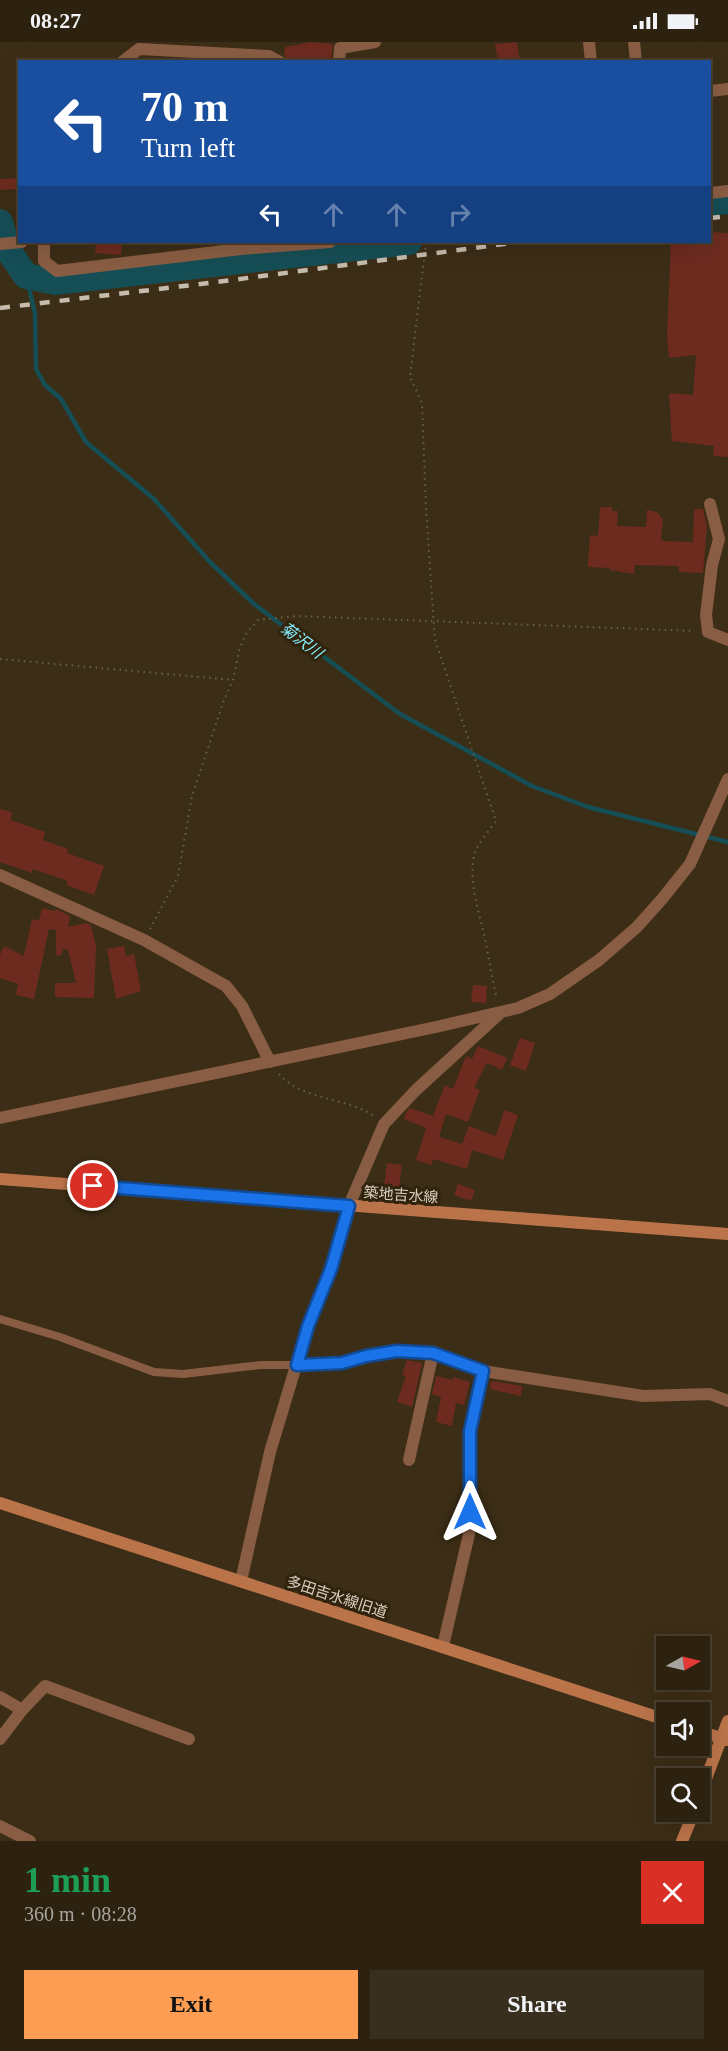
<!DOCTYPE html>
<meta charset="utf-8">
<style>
:root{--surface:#2d2210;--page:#392f1e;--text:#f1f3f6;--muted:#a7a49f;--line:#483f30;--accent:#fc9d53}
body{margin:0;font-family:"Times New Roman","Noto Sans JP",serif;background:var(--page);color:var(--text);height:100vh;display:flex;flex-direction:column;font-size:22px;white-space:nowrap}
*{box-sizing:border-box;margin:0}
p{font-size:20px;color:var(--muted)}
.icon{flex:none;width:33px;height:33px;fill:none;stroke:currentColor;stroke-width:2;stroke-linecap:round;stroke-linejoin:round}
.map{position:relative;height:1799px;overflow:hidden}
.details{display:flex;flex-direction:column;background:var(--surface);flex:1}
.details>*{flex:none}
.banner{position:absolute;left:18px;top:18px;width:693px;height:183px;border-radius:0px;box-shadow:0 6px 24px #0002,0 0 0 2px var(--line);background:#1a4fa0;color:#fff;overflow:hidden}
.needle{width:39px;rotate:82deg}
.buttons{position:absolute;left:656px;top:1594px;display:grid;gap:12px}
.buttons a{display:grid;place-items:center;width:54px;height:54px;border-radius:0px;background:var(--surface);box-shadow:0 6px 24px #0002,0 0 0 2px var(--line);font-size:30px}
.pin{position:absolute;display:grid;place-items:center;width:51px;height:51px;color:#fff;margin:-26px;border:3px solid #fff;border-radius:50%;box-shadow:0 2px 6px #0007}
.me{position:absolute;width:66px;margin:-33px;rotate:0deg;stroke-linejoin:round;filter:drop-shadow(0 0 4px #0008)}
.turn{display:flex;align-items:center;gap:21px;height:126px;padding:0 24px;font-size:27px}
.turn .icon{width:78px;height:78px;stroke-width:2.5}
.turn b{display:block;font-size:42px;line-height:51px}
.lanes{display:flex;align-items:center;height:57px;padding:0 24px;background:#0003;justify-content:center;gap:30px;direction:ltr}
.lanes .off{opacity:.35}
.round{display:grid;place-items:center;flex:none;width:63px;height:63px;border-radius:0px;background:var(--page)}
.head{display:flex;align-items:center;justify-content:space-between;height:102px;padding:0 24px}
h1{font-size:36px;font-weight:800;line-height:45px;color:#1e9e55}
.primary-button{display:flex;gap:12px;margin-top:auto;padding:12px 24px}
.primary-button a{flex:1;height:69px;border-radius:0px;background:var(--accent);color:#111;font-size:24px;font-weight:800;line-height:69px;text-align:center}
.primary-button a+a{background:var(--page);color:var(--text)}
.status{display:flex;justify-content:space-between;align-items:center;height:42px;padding:0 30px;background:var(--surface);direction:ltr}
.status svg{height:16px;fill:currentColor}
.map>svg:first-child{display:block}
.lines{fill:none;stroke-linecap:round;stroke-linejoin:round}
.stream{stroke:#164e55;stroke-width:4.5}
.river{stroke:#164e55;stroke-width:26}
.building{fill:#6d2b1f}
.path{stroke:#6d604c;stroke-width:2;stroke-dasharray:1.5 4.5;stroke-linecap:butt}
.lane{stroke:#895d43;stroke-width:8}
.street{stroke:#895d43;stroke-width:12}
.secondary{stroke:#bb744a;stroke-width:12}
.rail{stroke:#c6bcad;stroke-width:4.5;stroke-dasharray:10 10;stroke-linecap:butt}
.route-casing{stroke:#114b97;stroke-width:15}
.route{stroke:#1a73e8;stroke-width:10}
.labels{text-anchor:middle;stroke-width:6;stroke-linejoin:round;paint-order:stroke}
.street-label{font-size:15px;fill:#d9d0c2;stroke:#31230c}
.water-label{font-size:16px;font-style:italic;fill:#84effe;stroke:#31230c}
</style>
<div class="status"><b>08:27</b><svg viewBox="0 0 49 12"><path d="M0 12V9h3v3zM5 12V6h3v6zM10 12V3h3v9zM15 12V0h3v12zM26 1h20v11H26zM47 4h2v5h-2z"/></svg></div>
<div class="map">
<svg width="728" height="1799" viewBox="0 0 728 1799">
<rect width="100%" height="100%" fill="#3c2d16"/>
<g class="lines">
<path class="stream" d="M26,234L35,271L36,327L45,343L61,357L86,400L154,457L210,520L254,562L400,672L532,744L588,765L728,800"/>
<g class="river">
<path d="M710,161L728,159"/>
<path d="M0,180L8,208L26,234L55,240L409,200"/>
</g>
</g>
<g class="building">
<path d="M311,0L333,2L331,20H288L284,13L285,5Z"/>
<path d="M517,0L520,20H498L495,2Z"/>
<path d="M20,136V147L0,148V137Z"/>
<path d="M710,190L728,191V415L713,414L714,404L672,399L669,351L693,353L696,313L669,316L667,294L671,200H710Z"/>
<path d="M96,200H122L121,213L95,211Z"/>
<path d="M600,465H612V469H618L617,484L646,485L647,468L657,470L663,478L661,497L663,499L693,500L694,467H703L707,484L703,531L679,530V524L635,523L634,532L610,528V526L588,525L590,493L598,494Z"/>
<path d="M0,767L12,770L11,778L45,790L43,798L68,807L67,811L104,824L94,853L66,843L68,839L33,827L32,831L0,820Z"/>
<path d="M42,866L55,869L56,867L70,874L68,885L86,881L91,883L96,904L94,956L55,955V941H76L68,908L63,907L61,914L56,913V888L49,887L34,957L16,953L18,942L0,936V913L4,904L24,914L32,877L39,879Z"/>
<path d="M124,904L126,914L134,912L141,949L116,957L107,907Z"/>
<path d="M473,943L487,944L486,961L471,960Z"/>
<path d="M520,996L535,1001L526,1029L510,1023Z"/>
<path d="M478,1004L507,1016L502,1028L487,1021L474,1046L480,1048L468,1080L446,1072L439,1095L462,1102L469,1084L496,1094L504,1068L518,1073L503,1118L472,1108L467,1127L433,1117L431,1123L416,1118L426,1086L404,1077L406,1070L410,1066L433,1074L445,1043L453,1047L466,1014L472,1017Z"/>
<path d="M387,1121L402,1123L399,1146L384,1144Z"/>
<path d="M458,1142L475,1148L471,1159L454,1153Z"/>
<path d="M407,1318L422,1321L412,1365L397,1360L406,1334L402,1333Z"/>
<path d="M436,1334L453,1338V1335L470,1340L464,1363L456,1361L452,1384L436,1380L441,1355L432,1352Z"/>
<path d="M491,1339L522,1344L521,1354L490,1347Z"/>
</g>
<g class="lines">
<g class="path">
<path d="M426,200L410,335L422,361L426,467L435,598L496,779C489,789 476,803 474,814C469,841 478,867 484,892C489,914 491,935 497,956"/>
<path d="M0,617L233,638"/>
<path d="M150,887L178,834L192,754L224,658L233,638L240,605L246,592L258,578L296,574L695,589"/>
<path d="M279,1032C303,1059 346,1055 374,1074"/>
</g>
<path class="lane" d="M0,1277L60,1295L154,1330L183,1332L261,1323H297"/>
<g class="street">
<path d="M589,0L591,20"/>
<path d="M634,0L636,20"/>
<path d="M122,20L139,7L269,14L280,20"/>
<path d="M339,20L340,6L375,0"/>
<path d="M710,49L728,47"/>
<path d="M710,151L728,149"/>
<path d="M44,200V219L57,229L241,207L330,200"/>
<path d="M0,202L22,200"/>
<path d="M710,462L719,497L712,523L706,573L708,590L728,598"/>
<path d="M0,833L144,898L226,944L242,964L270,1020"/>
<path d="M0,1076L436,985L518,966L550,952L599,918L637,885L662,857L690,822L728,737"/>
<path d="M297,1323L342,1321L366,1314L397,1309L433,1311L483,1329L643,1354L710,1352L728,1359"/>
<path d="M409,1418L433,1311"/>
<path d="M241,1539L270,1410L308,1284L331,1227L350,1161L384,1082L416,1048L499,972"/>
<path d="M443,1604L469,1492L470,1390L483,1329"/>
<path d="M0,1655L22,1668"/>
<path d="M0,1697L22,1668L45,1644L189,1697"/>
<path d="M0,1784L30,1799"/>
</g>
<g class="secondary">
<path d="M0,1137L728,1192"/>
<path d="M0,1461L666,1678"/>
<path d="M699,1689L727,1698"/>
<path d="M699,1755L728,1679"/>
<path d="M682,1799L694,1770"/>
</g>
<g class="rail">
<path d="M710,176L728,174"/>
<path d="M0,266L217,240L519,200"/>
</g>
</g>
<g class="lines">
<defs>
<path id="route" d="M93,1144L349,1164L331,1227L308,1284L297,1323L342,1321L366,1314L397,1309L433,1311L483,1329L470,1389V1470"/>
</defs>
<use href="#route" class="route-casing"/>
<use href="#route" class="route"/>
</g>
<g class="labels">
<g class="street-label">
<text transform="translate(401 1153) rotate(4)" y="5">築地吉水線</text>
<text transform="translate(337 1555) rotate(18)" y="5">多田吉水線旧道</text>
</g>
<g class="water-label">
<text transform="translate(302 598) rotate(37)" y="6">菊沢川</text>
</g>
</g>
</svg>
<div class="buttons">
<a><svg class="needle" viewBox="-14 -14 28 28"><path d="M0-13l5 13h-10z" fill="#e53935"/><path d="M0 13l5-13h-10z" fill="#a7a49f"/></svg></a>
<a><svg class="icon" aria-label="sound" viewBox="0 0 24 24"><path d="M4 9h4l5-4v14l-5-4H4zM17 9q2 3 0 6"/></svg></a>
<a><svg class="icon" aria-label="search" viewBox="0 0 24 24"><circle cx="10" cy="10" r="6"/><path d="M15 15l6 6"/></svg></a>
</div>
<div class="pin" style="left:93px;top:1144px;background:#d93025"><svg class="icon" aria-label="arrive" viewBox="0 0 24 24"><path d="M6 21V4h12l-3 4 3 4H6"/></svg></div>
<svg class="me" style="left:470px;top:1470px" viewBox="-20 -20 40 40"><path d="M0-17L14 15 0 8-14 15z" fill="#1a73e8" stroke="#fff" stroke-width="4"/></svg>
<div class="banner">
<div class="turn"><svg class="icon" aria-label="left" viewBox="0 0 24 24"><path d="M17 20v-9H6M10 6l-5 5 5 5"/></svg><div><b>70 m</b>Turn left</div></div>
<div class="lanes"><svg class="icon" aria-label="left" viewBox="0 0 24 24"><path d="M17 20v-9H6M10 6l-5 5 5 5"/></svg><svg class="icon off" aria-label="ahead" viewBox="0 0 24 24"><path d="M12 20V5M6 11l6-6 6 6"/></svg><svg class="icon off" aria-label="ahead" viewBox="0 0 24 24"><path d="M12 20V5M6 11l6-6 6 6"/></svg><svg class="icon off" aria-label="right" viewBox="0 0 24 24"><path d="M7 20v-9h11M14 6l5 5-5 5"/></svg></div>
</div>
</div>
<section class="details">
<div class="head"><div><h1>1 min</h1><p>360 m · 08:28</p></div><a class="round" style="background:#d93025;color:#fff"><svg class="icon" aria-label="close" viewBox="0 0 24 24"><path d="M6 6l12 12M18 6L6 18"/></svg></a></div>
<div class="primary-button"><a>Exit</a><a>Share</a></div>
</section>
